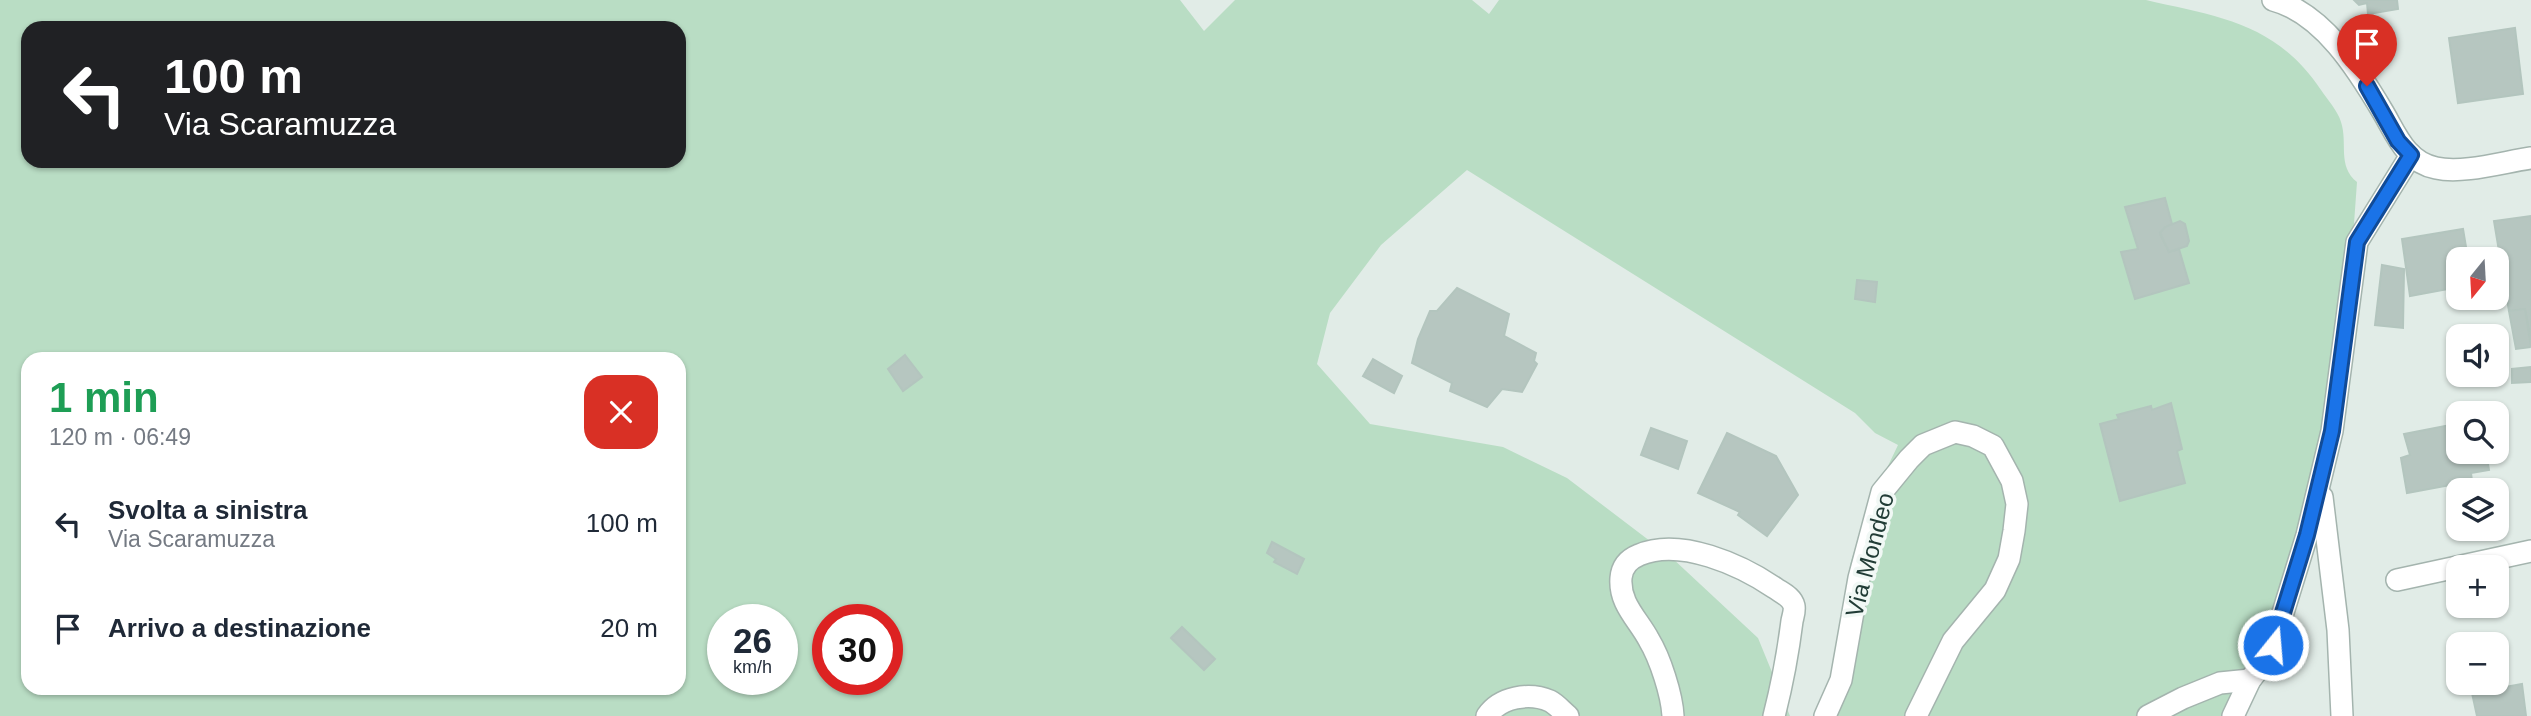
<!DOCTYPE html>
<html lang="it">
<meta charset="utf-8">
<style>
:root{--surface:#fff;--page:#f6f6f7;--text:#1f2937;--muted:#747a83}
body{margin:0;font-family:Arial,sans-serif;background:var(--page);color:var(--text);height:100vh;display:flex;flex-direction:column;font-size:26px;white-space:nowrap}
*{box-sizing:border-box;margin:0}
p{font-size:23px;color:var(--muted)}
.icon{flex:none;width:38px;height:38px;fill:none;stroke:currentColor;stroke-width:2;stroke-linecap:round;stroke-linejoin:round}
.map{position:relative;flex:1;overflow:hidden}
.sheet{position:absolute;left:21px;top:352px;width:665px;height:343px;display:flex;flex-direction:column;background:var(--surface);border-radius:21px;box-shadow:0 2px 5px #0004}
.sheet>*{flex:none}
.guide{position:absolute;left:21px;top:21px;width:665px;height:147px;border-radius:21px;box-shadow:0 2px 5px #0004;background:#202124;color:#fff;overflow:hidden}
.needle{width:46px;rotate:198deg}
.tools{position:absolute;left:2446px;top:247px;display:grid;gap:14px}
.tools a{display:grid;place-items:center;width:63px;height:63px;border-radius:14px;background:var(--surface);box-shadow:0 2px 5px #0004;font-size:35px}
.speed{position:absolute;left:707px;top:604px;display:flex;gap:14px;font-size:35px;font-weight:700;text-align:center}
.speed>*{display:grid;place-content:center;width:91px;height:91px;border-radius:50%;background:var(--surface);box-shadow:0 2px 5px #0004;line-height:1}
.speed small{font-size:18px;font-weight:400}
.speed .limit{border:10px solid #d22;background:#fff;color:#111}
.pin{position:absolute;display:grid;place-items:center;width:60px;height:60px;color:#fff;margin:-72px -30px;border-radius:50% 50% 50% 0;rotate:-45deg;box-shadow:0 0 7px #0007}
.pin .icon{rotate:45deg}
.me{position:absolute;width:77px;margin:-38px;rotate:17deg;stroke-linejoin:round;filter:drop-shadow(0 0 5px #0008)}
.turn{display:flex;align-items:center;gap:24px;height:147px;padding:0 28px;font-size:32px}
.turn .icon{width:91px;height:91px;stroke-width:2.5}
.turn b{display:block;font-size:49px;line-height:60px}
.round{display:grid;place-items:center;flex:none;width:74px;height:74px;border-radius:21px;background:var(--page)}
.summary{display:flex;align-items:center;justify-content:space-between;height:119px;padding:0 28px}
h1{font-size:42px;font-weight:700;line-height:52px;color:#1e9e55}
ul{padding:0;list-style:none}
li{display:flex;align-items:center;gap:21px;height:105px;padding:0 28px}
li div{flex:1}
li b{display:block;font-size:26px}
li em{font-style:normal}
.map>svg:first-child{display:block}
.green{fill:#b9ddc4;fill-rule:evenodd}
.building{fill:#b6c6c0;stroke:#b3c5be;stroke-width:2}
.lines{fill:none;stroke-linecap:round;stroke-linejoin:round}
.street-casing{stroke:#a4b4ae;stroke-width:24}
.street{stroke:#fff;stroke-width:21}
.route-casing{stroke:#114b97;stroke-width:18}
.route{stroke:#1a73e8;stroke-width:12}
.labels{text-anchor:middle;stroke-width:7;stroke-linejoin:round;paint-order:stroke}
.street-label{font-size:24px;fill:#213c36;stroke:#f1f8f5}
</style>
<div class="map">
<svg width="2531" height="716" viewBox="0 0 2531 716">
<rect width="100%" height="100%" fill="#e1ece7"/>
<path class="green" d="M0,0H1180L1204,31L1235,0H1472L1489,14L1499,0H2146C2219,17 2275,22 2321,90C2327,99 2338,111 2341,122C2348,143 2337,166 2357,182L2346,335L2277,621L2229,716H1822L1845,633L1850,565L1866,512L1898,445L1875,433L1855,413L1467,170L1381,245L1330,313L1317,364L1370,424L1503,447L1567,478L1671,557L1758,638L1790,716H0ZM28,28H679V161H28ZM28,359H679V688H28ZM723,620H782V679H723ZM828,620H887V679H828Z"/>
<g class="building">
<path d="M2354,0H2397L2398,9L2368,14L2367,3L2359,5Z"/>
<path d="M2515,28L2523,94L2458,103L2449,38Z"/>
<path d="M2165,198L2172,224L2160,233L2169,252L2179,249L2189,283L2135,299L2121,252L2138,249L2125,207Z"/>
<path d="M2531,216V340L2525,309L2509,311L2494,221Z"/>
<path d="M2180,221L2185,224L2189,241L2187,246L2169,252L2160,233L2165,227Z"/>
<path d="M2463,229L2468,259H2459V287L2410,296L2402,239Z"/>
<path d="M2382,265L2404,269L2403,328L2375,325Z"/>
<path d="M1857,280L1877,282L1875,302L1855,299Z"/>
<path d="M1457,288L1509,314L1504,336L1536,353L1534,361L1537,364L1522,392L1502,389L1487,407L1450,391L1452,383L1412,363L1418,339L1430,311H1437Z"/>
<path d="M2525,309L2531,347L2516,349L2509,311Z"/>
<path d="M905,355L922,377L903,391L888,369Z"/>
<path d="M1373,359L1402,376L1394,393L1363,376Z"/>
<path d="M2531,367V382L2512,383V369Z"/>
<path d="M2171,403L2182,449L2177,451L2185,483L2120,501L2100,424L2119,419L2117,415L2151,406L2152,410Z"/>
<path d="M2456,424L2459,431V452H2486L2489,470L2471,473L2472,481L2407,493L2401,458L2410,455L2404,434Z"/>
<path d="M1651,428L1687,441L1678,469L1641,455Z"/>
<path d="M1727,433L1776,456L1798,495L1767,536L1738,515L1740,512L1698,493Z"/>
<path d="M1272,542L1304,559L1297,574L1274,562L1276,559L1267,553Z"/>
<path d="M1182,627L1215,659L1204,670L1171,638Z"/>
<path d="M2522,684L2526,716H2477L2472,693Z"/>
</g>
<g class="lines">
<defs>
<g id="street">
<path d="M2273,0C2323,13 2358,70 2383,112C2396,134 2406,162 2436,168C2463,174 2503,162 2531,158"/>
<path d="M2322,497L2338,630L2342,716"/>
<path d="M2397,580L2531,551"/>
<path d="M1487,716C1500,697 1529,692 1550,701C1556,704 1562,711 1568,716"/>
<path d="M1673,716C1672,695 1660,658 1649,640C1638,619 1619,604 1621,578C1622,566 1629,559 1639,555C1680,537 1741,565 1775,588C1782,593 1792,597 1794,606C1795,611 1793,616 1792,621C1788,653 1782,685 1774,716"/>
<path d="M1825,716L1841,680L1859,578L1882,492L1909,459L1923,445L1955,432L1973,436L1993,446L2012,481L2017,504L2014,531L2009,559L1995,590L1953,641L1916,716"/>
<path d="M2148,716L2183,698L2220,683L2250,680"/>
<path d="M2233,716L2250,680L2263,663L2273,645L2307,535L2332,431L2357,242L2411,155"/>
</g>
</defs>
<use href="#street" class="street-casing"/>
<use href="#street" class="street"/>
</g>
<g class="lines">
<defs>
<path id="route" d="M2273,645L2307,535L2332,431L2357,242L2411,155L2398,141L2367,86"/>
</defs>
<use href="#route" class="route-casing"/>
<use href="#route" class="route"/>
</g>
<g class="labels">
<g class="street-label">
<text transform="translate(1870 555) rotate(-75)" y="8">Via Mondeo</text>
</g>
</g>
</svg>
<div class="tools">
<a><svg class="needle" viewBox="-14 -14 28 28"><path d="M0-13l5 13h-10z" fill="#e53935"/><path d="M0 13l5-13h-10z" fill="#747a83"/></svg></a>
<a><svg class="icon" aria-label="sound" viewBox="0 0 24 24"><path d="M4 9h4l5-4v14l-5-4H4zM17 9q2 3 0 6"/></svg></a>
<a><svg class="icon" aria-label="search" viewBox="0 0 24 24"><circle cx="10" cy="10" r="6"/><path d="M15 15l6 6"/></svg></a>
<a><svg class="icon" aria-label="layers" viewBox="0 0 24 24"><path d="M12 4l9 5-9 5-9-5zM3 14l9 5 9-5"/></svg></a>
<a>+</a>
<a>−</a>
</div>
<div class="speed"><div>26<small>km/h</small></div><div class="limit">30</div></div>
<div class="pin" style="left:2367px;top:86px;background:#d93025"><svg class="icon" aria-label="arrive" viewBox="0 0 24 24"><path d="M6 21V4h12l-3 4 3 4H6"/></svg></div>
<svg class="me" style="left:2273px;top:645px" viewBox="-20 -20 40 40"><circle r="17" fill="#1a73e8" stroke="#fff" stroke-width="3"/><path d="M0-11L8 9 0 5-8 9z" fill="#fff"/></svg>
<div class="guide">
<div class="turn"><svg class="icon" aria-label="left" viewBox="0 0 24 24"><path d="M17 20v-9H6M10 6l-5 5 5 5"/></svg><div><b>100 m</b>Via Scaramuzza</div></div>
</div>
<section class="sheet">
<div class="summary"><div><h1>1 min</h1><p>120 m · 06:49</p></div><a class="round" style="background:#d93025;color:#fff"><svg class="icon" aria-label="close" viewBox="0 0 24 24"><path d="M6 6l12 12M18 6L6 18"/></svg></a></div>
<ul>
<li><svg class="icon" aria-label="left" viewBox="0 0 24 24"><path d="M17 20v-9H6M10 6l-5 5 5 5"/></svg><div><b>Svolta a sinistra</b><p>Via Scaramuzza</p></div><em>100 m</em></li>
<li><svg class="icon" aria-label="arrive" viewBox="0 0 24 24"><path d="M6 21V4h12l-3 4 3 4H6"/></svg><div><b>Arrivo a destinazione</b></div><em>20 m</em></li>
</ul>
</section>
</div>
